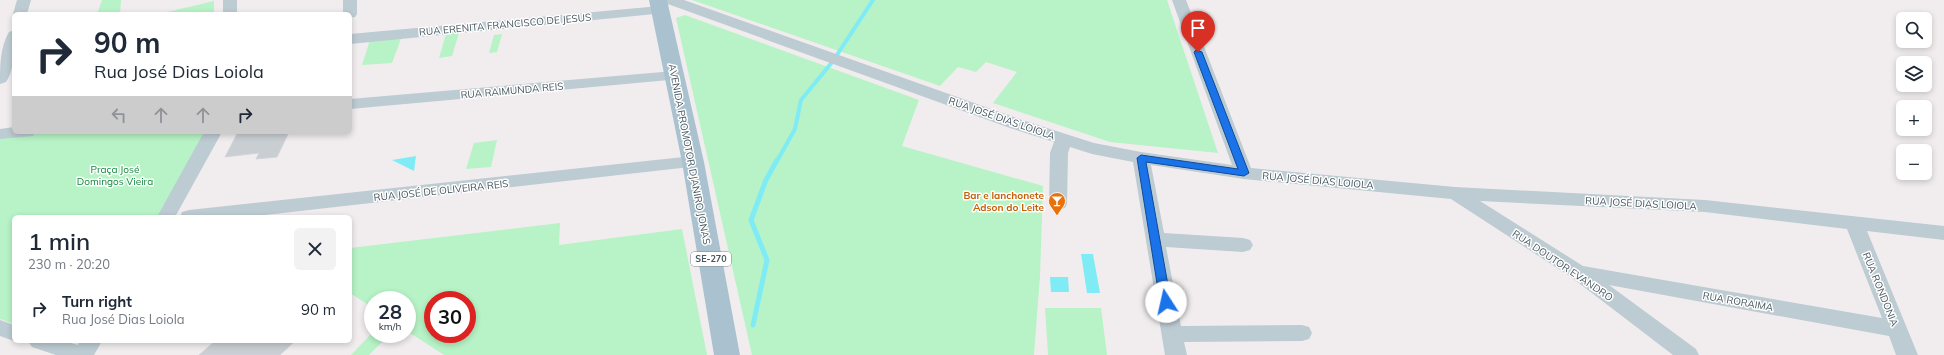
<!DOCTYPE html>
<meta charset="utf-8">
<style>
:root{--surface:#fff;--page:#f2f2f3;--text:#1f2937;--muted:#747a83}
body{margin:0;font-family:Mulish,sans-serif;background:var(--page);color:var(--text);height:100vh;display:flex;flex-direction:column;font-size:15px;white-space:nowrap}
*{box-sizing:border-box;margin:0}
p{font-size:13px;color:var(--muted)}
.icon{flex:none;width:22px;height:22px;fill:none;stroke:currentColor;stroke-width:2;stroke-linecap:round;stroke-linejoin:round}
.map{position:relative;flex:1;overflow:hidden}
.details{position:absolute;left:12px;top:215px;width:340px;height:128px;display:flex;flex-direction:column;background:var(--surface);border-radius:6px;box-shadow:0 2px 6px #0003}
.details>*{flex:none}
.top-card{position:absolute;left:12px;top:12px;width:340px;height:122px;border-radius:6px;box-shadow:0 2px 6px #0003;background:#fff;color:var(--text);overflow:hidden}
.fabs{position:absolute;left:1896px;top:12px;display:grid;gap:8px}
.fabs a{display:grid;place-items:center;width:36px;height:36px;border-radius:6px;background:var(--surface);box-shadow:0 2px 6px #0003;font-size:20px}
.speed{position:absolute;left:364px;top:291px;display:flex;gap:8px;font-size:20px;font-weight:700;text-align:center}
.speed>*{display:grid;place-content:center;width:52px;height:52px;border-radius:50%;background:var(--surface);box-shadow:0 2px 6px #0003;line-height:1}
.speed small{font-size:10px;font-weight:400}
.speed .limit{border:6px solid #d22;background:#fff;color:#111}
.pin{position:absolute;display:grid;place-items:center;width:34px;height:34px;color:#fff;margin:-41px -17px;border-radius:50% 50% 50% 0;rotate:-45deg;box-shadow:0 0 4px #0007}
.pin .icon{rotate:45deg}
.me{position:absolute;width:44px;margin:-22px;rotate:350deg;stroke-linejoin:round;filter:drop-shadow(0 0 3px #0008)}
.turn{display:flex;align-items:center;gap:14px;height:84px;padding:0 16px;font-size:18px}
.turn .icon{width:52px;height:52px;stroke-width:2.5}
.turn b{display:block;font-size:28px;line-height:34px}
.lanes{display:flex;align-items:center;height:38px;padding:0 16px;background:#0003;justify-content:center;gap:20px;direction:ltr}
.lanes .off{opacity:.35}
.round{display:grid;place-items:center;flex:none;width:42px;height:42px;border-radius:6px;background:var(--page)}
.overview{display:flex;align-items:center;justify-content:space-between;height:68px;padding:0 16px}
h1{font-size:24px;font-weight:600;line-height:30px}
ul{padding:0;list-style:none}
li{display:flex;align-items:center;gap:12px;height:52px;padding:0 16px}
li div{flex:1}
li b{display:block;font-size:15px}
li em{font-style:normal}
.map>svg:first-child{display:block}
.green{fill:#b7f3c6;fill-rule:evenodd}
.water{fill:#7fecf5}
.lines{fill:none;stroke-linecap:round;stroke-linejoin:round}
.stream-far1{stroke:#7fecf5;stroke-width:4}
.stream{stroke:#7fecf5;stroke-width:5}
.building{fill:#c9ced3;stroke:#d1d5da}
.street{fill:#bdcbd2;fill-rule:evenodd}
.primary{fill:#aac2d0;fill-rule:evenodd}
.route{fill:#1a73e8;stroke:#114b97}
.labels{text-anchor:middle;stroke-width:3;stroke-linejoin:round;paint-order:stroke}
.shield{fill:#fff;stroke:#7c888e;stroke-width:1}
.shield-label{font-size:9px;font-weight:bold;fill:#44555d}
.street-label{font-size:10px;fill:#44555d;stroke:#fff}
.park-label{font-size:10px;fill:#0d8639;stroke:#fff}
.food-label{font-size:10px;font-weight:bold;fill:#c56008;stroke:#fff;text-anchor:end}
</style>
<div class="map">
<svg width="1944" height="355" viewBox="0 0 1944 355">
<rect width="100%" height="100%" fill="#f1edee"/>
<g class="green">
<path d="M102,0H121L120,14H97Z"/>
<path d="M692,0H1167L1218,153L1110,142L993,103L1017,72L986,62L976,72L958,67L940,86Z"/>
<path d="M214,1V14H163V13Z"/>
<path d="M685,15L919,100L902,146L1043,186L1040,276L1034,355H752L676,18Z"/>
<path d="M459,33L452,56L439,58L446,34Z"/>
<path d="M502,34L497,52L489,53L494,35Z"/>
<path d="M402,36L392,63L362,65L370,40Z"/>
<path d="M62,132H208L159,217H14V324L0,319V137Z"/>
<path d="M497,140L491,167L466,169L474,143Z"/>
<path d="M560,223L559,245L682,229L707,355H444L407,331V300H373V308L350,293V248ZM433,300H467V334H433Z"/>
<path d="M1045,308H1101L1107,355H1048Z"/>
<path d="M373,332V334H390L369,355H351Z"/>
</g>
<g class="water">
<path d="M416,156L414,171L392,160Z"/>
<path d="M1081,254H1093L1100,293H1087Z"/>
<path d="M1050,277H1068L1069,292H1051Z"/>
</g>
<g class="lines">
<path class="stream-far1" d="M777,161L795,129L801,100L833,61L873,0"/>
<path class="stream" d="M753,325L767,260L751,220L766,180L777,160"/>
</g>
<g class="building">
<path d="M238,132H289L277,157L256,159L259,153L225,157Z"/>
<path d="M215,341H295L280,355H199Z"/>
</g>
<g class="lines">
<g class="street">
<path d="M17,0H31L27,14H14V16L13,14Z"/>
<rect x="223" y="0" width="14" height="14"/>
<path d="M343,0H357V14L355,17L350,18V14H343Z"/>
<path d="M663,0H684L1022,120L1094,143L1141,152L1232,165L1172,0H1186L1251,168L1455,187L1705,200L1944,226V240L1867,231L1918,355H1896L1889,336L1609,285L1696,349L1699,355H1673L1571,277L1451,199L1244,179L1151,165L1164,233L1243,238L1250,240L1253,245L1250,250L1243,252L1166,247L1181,326L1302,325L1309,327L1312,333L1309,339L1302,341L1184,342L1187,355H1165L1133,162L1092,154L1070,147L1068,153L1067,204L1065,208L1058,210L1051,208L1049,204L1050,153L1054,142L1010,128L665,3ZM1480,201L1705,212L1847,229L1882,318L1583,266Z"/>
<path d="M660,6L665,7L667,10L665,13L350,44V34Z"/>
<path d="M14,30C14,48 16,67 6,82L0,84C0,66 0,47 9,32Z"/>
<path d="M674,71L680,73L682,76L680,79L350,109V99Z"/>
<path d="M14,127V132H36L33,136L0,139V129Z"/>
<path d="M204,132H222L175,217H157Z"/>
<path d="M693,156L699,158L702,162L699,166L248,217H180L182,212L189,210Z"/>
<path d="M0,320L14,325V341L0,336Z"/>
<path d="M28,341H64L78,345L80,341H102L94,355H56L32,347Z"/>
</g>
<path class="primary" d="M649,0H667L704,162L740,355H714L682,162Z"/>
</g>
<path class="route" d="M1196,50L1202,52L1249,173L1244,176L1146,162L1171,302L1166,306L1160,302L1137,158L1141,155L1238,169L1194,52Z"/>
<defs>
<symbol id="bar-pin" viewBox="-11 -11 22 30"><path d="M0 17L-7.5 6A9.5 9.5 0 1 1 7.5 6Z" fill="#e8710a" stroke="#fff"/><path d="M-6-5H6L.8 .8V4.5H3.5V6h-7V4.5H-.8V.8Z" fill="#fff"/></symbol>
</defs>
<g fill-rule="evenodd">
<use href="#bar-pin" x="1047" y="191" width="20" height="27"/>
</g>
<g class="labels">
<rect class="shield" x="691" y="252" width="40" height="14" rx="3"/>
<g class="shield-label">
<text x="711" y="262">SE-270</text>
</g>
<g class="street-label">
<text transform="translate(505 24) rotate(-5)" y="4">RUA ERENITA FRANCISCO DE JESUS</text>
<text transform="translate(512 90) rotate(-5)" y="4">RUA RAIMUNDA REIS</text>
<text transform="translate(1002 118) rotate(19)" y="4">RUA JOSÉ DIAS LOIOLA</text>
<text transform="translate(690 154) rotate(79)" y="4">AVENIDA PROMOTOR DJANIRO JONAS</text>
<text transform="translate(1318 180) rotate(5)" y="4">RUA JOSÉ DIAS LOIOLA</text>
<text transform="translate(441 190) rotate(-6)" y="4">RUA JOSÉ DE OLIVEIRA REIS</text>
<text transform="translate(1641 203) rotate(3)" y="4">RUA JOSÉ DIAS LOIOLA</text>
<text transform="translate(1563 265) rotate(34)" y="4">RUA DOUTOR EVANDRO</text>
<text transform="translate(1881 289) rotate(68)" y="4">RUA RONDONIA</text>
<text transform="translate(1738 301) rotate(10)" y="4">RUA RORAIMA</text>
</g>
<g class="park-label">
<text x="115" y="173">Praça José<tspan x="115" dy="12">Domingos Vieira</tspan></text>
</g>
<g class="food-label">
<text x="1044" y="199">Bar e lanchonete<tspan x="1044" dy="12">Adson do Leite</tspan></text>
</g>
</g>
</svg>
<div class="fabs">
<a><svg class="icon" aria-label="search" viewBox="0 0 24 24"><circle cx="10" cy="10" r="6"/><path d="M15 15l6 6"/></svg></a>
<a><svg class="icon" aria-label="layers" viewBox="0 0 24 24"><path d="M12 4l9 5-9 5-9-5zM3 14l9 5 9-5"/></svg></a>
<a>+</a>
<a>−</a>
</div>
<div class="speed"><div>28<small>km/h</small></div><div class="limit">30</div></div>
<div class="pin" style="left:1198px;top:52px;background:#d93025"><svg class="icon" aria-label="arrive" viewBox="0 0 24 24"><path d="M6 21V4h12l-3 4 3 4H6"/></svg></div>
<svg class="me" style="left:1166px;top:302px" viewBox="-20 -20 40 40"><circle r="19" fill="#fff"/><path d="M0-13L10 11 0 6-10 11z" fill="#1a73e8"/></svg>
<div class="top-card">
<div class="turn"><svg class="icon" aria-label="right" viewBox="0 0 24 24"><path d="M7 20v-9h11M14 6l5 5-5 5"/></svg><div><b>90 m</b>Rua José Dias Loiola</div></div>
<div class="lanes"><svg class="icon off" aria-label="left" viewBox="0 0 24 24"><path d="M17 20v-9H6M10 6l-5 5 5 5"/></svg><svg class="icon off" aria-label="ahead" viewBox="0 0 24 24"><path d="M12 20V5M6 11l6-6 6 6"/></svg><svg class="icon off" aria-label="ahead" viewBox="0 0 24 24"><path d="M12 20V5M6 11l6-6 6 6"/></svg><svg class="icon" aria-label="right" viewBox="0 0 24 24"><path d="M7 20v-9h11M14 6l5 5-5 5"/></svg></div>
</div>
<section class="details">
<div class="overview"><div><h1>1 min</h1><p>230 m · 20:20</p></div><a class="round"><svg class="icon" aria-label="close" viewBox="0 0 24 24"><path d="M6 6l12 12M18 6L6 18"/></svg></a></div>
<ul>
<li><svg class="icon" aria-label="right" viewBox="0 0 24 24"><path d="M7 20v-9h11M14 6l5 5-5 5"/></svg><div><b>Turn right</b><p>Rua José Dias Loiola</p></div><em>90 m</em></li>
</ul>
</section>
</div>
